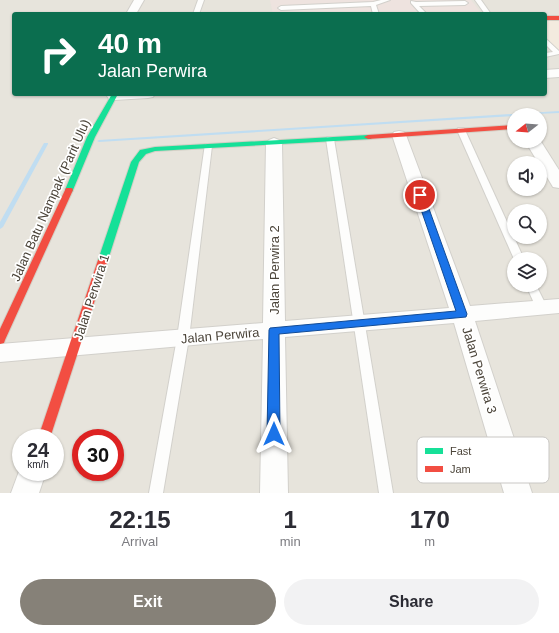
<!DOCTYPE html>
<style>
:root{--surface:#fff;--page:#f2f2f3;--text:#2b2b33;--muted:#7c7c81;--accent:#868178}
body{margin:0;font-family:Helvetica,sans-serif;background:var(--page);color:var(--text);height:100vh;display:flex;flex-direction:column;font-size:15px;white-space:nowrap}
*{box-sizing:border-box;margin:0}
p{font-size:13px;color:var(--muted)}
.icon{flex:none;width:22px;height:22px;fill:none;stroke:currentColor;stroke-width:2;stroke-linecap:round;stroke-linejoin:round}
.map{position:relative;height:493px;overflow:hidden}
.drawer{display:flex;flex-direction:column;background:var(--surface);flex:1}
.drawer>*{flex:none}
.guide{position:absolute;left:12px;top:12px;width:535px;height:84px;border-radius:4px;box-shadow:0 1px 3px #0004;background:#0b6e4f;color:#fff;overflow:hidden}
.needle{width:26px;rotate:253deg}
.fabs{position:absolute;left:507px;top:108px;display:grid;gap:8px}
.fabs a{display:grid;place-items:center;width:40px;height:40px;border-radius:50%;background:var(--surface);box-shadow:0 1px 3px #0004;font-size:20px}
.speed{position:absolute;left:12px;top:429px;display:flex;gap:8px;font-size:20px;font-weight:700;text-align:center}
.speed>*{display:grid;place-content:center;width:52px;height:52px;border-radius:50%;background:var(--surface);box-shadow:0 1px 3px #0004;line-height:1}
.speed small{font-size:10px;font-weight:400}
.speed .limit{border:6px solid #d22;background:#fff;color:#111}
.pin{position:absolute;display:grid;place-items:center;width:34px;height:34px;color:#fff;margin:-17px;border:2px solid #fff;border-radius:50%;box-shadow:0 1px 4px #0007}
.me{position:absolute;width:44px;margin:-22px;rotate:0deg;stroke-linejoin:round;filter:drop-shadow(0 0 3px #0008)}
.turn{display:flex;align-items:center;gap:14px;height:84px;padding:0 20px;font-size:18px}
.turn .icon{width:52px;height:52px;stroke-width:2.5}
.turn b{display:block;font-size:28px;line-height:34px}
.eta{display:flex;justify-content:space-evenly;align-items:center;height:68px;text-align:center}
.eta b{font-size:24px;font-weight:700;line-height:28px}
.primary-button{display:flex;gap:8px;margin-top:auto;padding:8px 20px}
.primary-button a{flex:1;height:46px;border-radius:24px;background:var(--accent);color:#fff;font-size:16px;font-weight:700;line-height:46px;text-align:center}
.primary-button a+a{background:var(--page);color:var(--text)}
.map>svg:first-child{display:block}
.residential{fill:#e7e4dc;fill-rule:evenodd}
.commercial{fill:#f3ebdf}
.medical{fill:#eee3df}
.lines{fill:none;stroke-linecap:round;stroke-linejoin:round}
.stream{fill:#c0ddf1;fill-rule:evenodd}
.lane-casing{stroke:#d2d0cb;stroke-width:2}
.street-casing{stroke:#d2d0cb;stroke-width:2}
.fast-casing{stroke:#d3cfc5;stroke-width:2}
.jam-casing{stroke:#d3cfc5;stroke-width:2}
.lane{fill:#fdfdfc;fill-rule:evenodd}
.street{fill:#fdfdfc;fill-rule:evenodd}
.fast{fill:#16e098;fill-rule:evenodd}
.jam{fill:#f24e42;fill-rule:evenodd}
.route{fill:#1a73e8;stroke:#114b97}
.labels{text-anchor:middle;stroke-width:3.5;stroke-linejoin:round;paint-order:stroke}
.street-label{font-size:13px;fill:#4b4439;stroke:#fff}
.key{fill:#fff;stroke:#c9c7c4;stroke-width:1}
.key-label{font-size:11px;fill:#4b4439}
</style>
<div class="map">
<svg width="559" height="493" viewBox="0 0 559 493">
<rect width="100%" height="100%" fill="#f4f2ee"/>
<path class="residential" d="M0,0H559V493H0ZM14,14H545V94H14ZM514,115H540V141H514ZM514,163H540V189H514ZM514,211H540V237H514ZM514,259H540V285H514ZM21,438H55V472H21ZM81,438H115V472H81Z"/>
<path class="commercial" d="M559,20V53L553,52L545,44V21Z"/>
<path class="medical" d="M270,0H471L482,14H273Z"/>
<g class="lines">
<g class="stream">
<path d="M559,111V113L514,115V116L99,142L97,141L99,140Z"/>
<path d="M44,143H48V144L3,227L0,229V222Z"/>
</g>
<defs>
<g id="lane">
<path d="M198,0H204L199,14H193Z"/>
<path d="M381,0H390L376,5L379,14H373L371,6L281,10L278,8L281,6L373,2Z"/>
<path d="M475,0H481L491,14H485Z"/>
<path d="M411,1L416,2L465,1L468,3L465,5L419,6L427,14H421L411,3Z"/>
<path d="M545,38L559,51V54L545,57V53L553,52L545,44Z"/>
<path d="M458,128H464L465,130L524,259H514L457,130Z"/>
<path d="M327,137H333L334,139L393,493H379L326,139Z"/>
<path d="M205,144H211L212,146L189,338L163,493H149L177,338Z"/>
<path d="M526,285H536L547,307L545,310H537Z"/>
</g>
<g id="street">
<path d="M134,0H144L136,14H126Z"/>
<path d="M559,69V77L545,78V70Z"/>
<path d="M109,94H155L153,97L148,98L114,100L109,99L107,96Z"/>
<path d="M399,131L404,132L406,135L470,306L559,299V313L475,321L532,493H504L454,323L285,337L288,493H260L263,339L0,362V344L263,323L266,143L269,140L274,138L279,140L282,143L285,321L449,308L392,135L394,132Z"/>
<path d="M540,140L559,170V188L553,187L525,141Z"/>
<path d="M21,466V472H46L39,493H11Z"/>
</g>
<g id="fast">
<path d="M112,94H118L95,137L73,190L72,192H66L65,190L87,137Z"/>
<path d="M368,135L372,137L371,139L155,151L146,154L139,162L108,260L103,263L98,260L131,162L140,150L155,147Z"/>
</g>
<g id="jam">
<rect x="545" y="16" width="14" height="4"/>
<path d="M514,125V129L368,139L364,137L368,135Z"/>
<path d="M66,188H72L73,190L5,340L4,343L0,344V329Z"/>
<path d="M103,257L108,260L50,438H38L98,260Z"/>
</g>
</defs>
<use href="#lane" class="lane-casing"/>
<use href="#street" class="street-casing"/>
<use href="#fast" class="fast-casing"/>
<use href="#jam" class="jam-casing"/>
<use href="#lane" class="lane"/>
<use href="#street" class="street"/>
<use href="#fast" class="fast"/>
<use href="#jam" class="jam"/>
</g>
<path class="route" d="M417,193H420L424,195L467,314L466,317L279,334L280,434L278,438L274,439L269,438L267,434L269,330L270,328L456,311L416,195Z"/>
<g class="labels">
<g class="street-label">
<text transform="translate(50 200) rotate(-66)" y="5">Jalan Batu Nampak (Parit Ulu)</text>
<text transform="translate(274 270) rotate(-90)" y="5">Jalan Perwira 2</text>
<text transform="translate(91 297) rotate(-72)" y="5">Jalan Perwira 1</text>
<text transform="translate(220 335) rotate(-5)" y="5">Jalan Perwira</text>
<text transform="translate(480 370) rotate(73)" y="5">Jalan Perwira 3</text>
</g>
</g>
<rect x="417" y="437" width="132" height="46" rx="6" class="key"/>
<rect x="425" y="448" width="18" height="6" fill="#16e098"/>
<rect x="425" y="466" width="18" height="6" fill="#f24e42"/>
<g class="key-label">
<text x="450" y="455">Fast</text>
<text x="450" y="473">Jam</text>
</g>
</svg>
<div class="fabs">
<a><svg class="needle" viewBox="-14 -14 28 28"><path d="M0-13l5 13h-10z" fill="#e53935"/><path d="M0 13l5-13h-10z" fill="#7c7c81"/></svg></a>
<a><svg class="icon" aria-label="sound" viewBox="0 0 24 24"><path d="M4 9h4l5-4v14l-5-4H4zM17 9q2 3 0 6"/></svg></a>
<a><svg class="icon" aria-label="search" viewBox="0 0 24 24"><circle cx="10" cy="10" r="6"/><path d="M15 15l6 6"/></svg></a>
<a><svg class="icon" aria-label="layers" viewBox="0 0 24 24"><path d="M12 4l9 5-9 5-9-5zM3 14l9 5 9-5"/></svg></a>
</div>
<div class="speed"><div>24<small>km/h</small></div><div class="limit">30</div></div>
<div class="pin" style="left:420px;top:195px;background:#d93025"><svg class="icon" aria-label="arrive" viewBox="0 0 24 24"><path d="M6 21V4h12l-3 4 3 4H6"/></svg></div>
<svg class="me" style="left:274px;top:434px" viewBox="-20 -20 40 40"><path d="M0-17L14 15 0 8-14 15z" fill="#1a73e8" stroke="#fff" stroke-width="4"/></svg>
<div class="guide">
<div class="turn"><svg class="icon" aria-label="right" viewBox="0 0 24 24"><path d="M7 20v-9h11M14 6l5 5-5 5"/></svg><div><b>40 m</b>Jalan Perwira</div></div>
</div>
</div>
<section class="drawer">
<div class="eta">
<div><b>22:15</b><p>Arrival</p></div>
<div><b>1</b><p>min</p></div>
<div><b>170</b><p>m</p></div>
</div>
<div class="primary-button"><a>Exit</a><a>Share</a></div>
</section>
